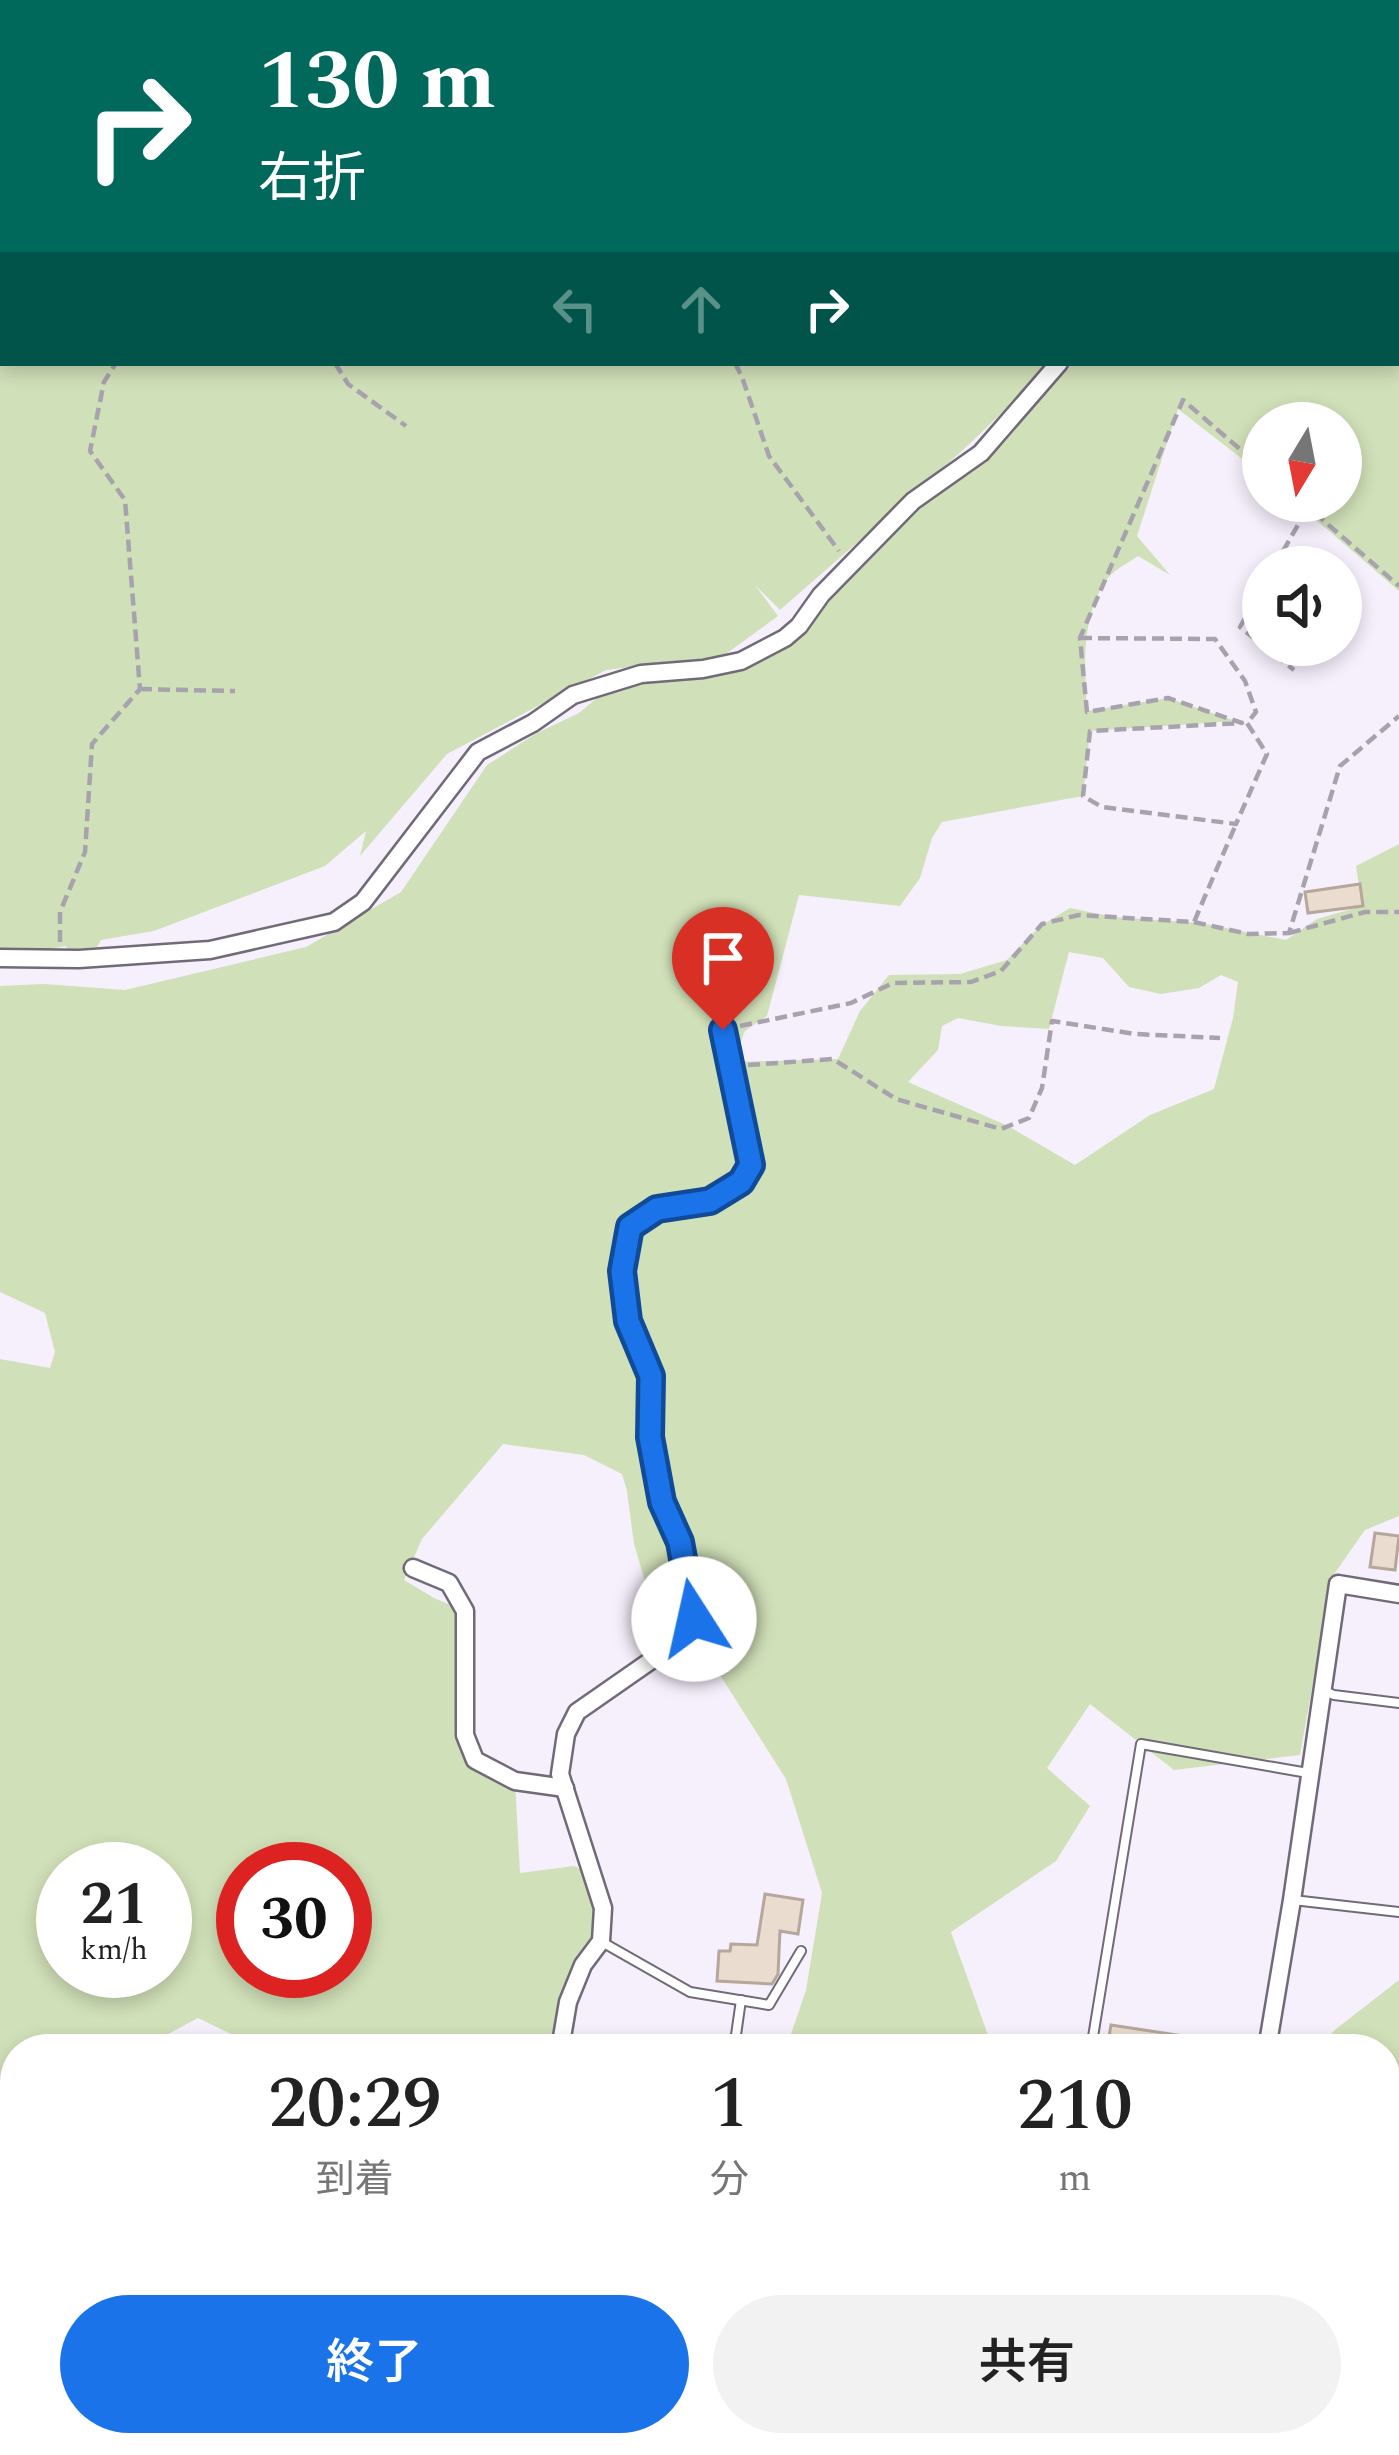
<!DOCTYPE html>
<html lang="ja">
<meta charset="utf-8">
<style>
:root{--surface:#fff;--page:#f2f2f2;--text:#222;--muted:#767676;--accent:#1a73e8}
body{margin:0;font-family:Spectral,"Noto Sans JP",serif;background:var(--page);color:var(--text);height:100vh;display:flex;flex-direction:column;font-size:45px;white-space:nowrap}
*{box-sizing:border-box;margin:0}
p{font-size:39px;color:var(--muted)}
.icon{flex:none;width:66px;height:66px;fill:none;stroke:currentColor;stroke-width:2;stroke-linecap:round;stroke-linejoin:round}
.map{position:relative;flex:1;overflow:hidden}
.side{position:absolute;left:0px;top:2034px;width:1401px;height:423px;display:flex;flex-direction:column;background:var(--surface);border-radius:48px 48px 0 0;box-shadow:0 6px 18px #0003}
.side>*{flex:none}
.guide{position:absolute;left:0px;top:0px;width:1401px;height:366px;box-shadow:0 6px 18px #0003;background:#00695c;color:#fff;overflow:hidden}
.needle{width:78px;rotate:190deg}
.controls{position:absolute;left:1242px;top:402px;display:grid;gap:24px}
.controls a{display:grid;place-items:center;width:120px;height:120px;border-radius:50%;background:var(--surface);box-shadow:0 6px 18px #0003;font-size:60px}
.speed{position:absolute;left:36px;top:1842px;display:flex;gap:24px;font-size:60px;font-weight:700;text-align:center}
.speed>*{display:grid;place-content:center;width:156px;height:156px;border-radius:50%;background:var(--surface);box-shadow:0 6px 18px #0003;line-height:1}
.speed small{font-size:30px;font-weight:400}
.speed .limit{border:18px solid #d22;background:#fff;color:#111}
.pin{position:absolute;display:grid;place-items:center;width:102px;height:102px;color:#fff;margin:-123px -51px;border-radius:50% 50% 50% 0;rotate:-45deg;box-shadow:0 0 12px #0007}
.pin .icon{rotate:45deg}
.me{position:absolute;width:132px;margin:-66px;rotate:350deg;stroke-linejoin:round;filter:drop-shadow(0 0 9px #0008)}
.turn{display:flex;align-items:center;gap:42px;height:252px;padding:0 60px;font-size:54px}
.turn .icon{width:156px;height:156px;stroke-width:2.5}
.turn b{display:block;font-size:84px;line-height:102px}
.lanes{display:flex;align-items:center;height:114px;padding:0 60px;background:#0003;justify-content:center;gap:60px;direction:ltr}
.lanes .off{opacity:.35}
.eta{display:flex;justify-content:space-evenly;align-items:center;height:204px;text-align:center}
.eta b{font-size:72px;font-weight:600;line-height:84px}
.cta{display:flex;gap:24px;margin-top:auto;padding:24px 60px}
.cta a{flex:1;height:138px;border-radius:72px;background:var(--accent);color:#fff;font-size:48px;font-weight:600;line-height:138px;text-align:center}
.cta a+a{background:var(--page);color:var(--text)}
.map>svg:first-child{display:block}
.green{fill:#d0e0b8;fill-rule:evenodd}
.building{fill:#eadccf;stroke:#b5a79b;stroke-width:3}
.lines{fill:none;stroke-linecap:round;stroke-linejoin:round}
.service-casing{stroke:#716a78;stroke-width:12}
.minor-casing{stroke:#716a78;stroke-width:21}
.path{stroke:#a7a2ad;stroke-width:4.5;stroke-dasharray:12 6;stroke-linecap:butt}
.service{stroke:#fff;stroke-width:8}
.minor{stroke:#fff;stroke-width:16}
.route-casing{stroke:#114b97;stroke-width:30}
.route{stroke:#1a73e8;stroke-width:21}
</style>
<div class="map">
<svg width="1399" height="2455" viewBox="0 0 1399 2455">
<rect width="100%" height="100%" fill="#f6f0fd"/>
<g class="green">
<path d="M596,0H1272V3H593Z"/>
<path d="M3,75V363H1054L963,450L780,610L755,585L778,616L723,656L606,670L447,754L360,856L366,831L325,866L154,931L101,940L97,947L68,950L66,946L30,952L0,949V78Z"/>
<path d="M1399,271V591L1294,501H1341V423H1263V475L1178,409L1137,536L1170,575L1138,556C1128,563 1114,570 1107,579C1080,617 1085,667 1087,711L1168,698L1236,721L1090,731L1083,796L942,822L932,838L920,878L900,906L799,895L767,1016L745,1031L733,1062L838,1059L860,1011L889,975L960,974L1007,960L1040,926L1070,908L1114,917L1201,923L1286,940L1317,919L1362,906L1356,866L1399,844V1516L1365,1530L1332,1577L1300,1755L1174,1770L1090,1704L1047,1768L1090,1806L1056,1861L951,1932L993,2049H786L806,1990L822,1893L786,1779L720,1675L662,1639L634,1544L627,1491L622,1474L584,1455L503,1444L422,1539L404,1580L434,1598L465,1611V1704L475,1760L515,1781L520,1873L574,1866L593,1875L601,1941L583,1965L560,2049H262L198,2018L159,2039L153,2049H15V2442H31L25,2455H0V1359L50,1368L55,1352L45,1313L0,1292V986L44,984L125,990L306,947L401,892L487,765L537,733L579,713L616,682L663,679L775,642L812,608L852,577L912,514L988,444L1063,363H1398ZM1069,952L1103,958L1129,987L1161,994L1199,988L1221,975L1238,982L1233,1018L1214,1089L1150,1115L1075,1165L1008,1126L908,1082L938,1050L942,1026L958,1018L1001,1026L1049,1029ZM63,1869H165V1971H63ZM243,1869H345V1971H243Z"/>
<path d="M1399,1980V2238L1386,2241V2049H1316L1336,2029Z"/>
<path d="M545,2442H870L842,2455H545L548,2451Z"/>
</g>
<g class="building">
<path d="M1360,884L1363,906L1308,913L1305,892Z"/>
<path d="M1375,1533L1399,1536L1395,1570L1370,1567Z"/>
<path d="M765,1894L803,1900L798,1934L780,1931L778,1974L772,1984L717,1981L719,1951H730L731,1944L757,1945Z"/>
<path d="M1111,2025L1203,2039L1202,2049H1107Z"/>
</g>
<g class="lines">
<defs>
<g id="service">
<path d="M1324,1691L1334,1695L1399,1703"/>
<path d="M1293,1900L1399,1912"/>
<path d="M602,1942L690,1992L769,2005L801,1951"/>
<path d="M734,2049L741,2000"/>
<path d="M1091,2049L1141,1744L1308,1773"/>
<path d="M1386,2430L1399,2432"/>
<path d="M246,2442L258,2455"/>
<path d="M433,2442L445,2455"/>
<path d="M1240,2442L1244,2455"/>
</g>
<g id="minor">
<path d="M1285,0L1286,3"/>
<path d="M55,3L58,0"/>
<path d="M0,55L3,52"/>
<path d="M1398,160L1399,161"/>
<path d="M1398,254H1399"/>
<path d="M0,958L79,959L210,950L334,922L363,902L478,752L533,723L573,695L641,674L703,669L741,661L785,638L799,626L821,595L913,501L981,453L1059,363"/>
<path d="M413,1568L449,1583L465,1611V1735L475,1760L515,1781L565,1788"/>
<path d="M560,2049L568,2002L583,1965L601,1941L603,1908L560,1774L566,1734L577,1712L679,1641L694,1619L680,1542L662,1502L650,1437L651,1376L628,1321L622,1271L630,1227L657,1209L710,1201L741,1182L751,1165L723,1030"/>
<path d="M1267,2049L1292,1900L1338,1584L1399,1594"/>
<path d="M1386,2333L1399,2335"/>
<path d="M143,2455L156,2442"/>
</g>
</defs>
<use href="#service" class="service-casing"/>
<use href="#minor" class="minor-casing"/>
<g class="path">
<path d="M1228,3L1230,0"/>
<path d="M335,363L348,384L406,426"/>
<path d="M735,363L742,377L769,456L839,551"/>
<path d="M1301,501L1399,586"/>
<path d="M1274,567L1307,509"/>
<path d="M1263,587L1240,627L1294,670"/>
<path d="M1080,638L1215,639L1245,681L1256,712L1247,723L1267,754L1236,824L1102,807L1083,796L1090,731L1242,723L1168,698L1087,712L1080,638L1183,400L1263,469"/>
<path d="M140,689L235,691"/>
<path d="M1194,922L1248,934L1289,933L1340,766L1399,716"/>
<path d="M1289,933L1365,912H1399"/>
<path d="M60,942V912L85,852L92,744L140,689L125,500L90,451L104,382L116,363"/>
<path d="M740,1026L851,1003L893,983L971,982L1001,971L1042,924L1079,915L1194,922L1236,824"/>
<path d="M748,1065L833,1059L896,1099L1001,1129L1029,1118L1042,1088L1052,1021L1135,1034L1220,1038"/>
<path d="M891,2442L901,2455"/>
<path d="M1183,2442L1188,2455"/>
<path d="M843,2455L870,2442"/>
</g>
<use href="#service" class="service"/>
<use href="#minor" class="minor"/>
</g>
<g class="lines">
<defs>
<path id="route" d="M694,1619L680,1542L662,1502L650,1437L651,1376L628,1321L622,1271L630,1227L657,1209L710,1201L741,1182L751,1165L723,1030"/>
</defs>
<use href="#route" class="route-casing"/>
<use href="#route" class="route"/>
</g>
</svg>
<div class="controls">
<a><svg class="needle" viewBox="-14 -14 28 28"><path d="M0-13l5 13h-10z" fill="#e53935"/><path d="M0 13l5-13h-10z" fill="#767676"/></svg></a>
<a><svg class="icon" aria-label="sound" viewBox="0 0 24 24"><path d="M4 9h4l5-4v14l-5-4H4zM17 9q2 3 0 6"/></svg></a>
</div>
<div class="speed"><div>21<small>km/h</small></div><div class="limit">30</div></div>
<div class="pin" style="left:723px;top:1030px;background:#d93025"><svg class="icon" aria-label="arrive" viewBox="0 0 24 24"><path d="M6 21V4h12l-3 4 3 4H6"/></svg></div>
<svg class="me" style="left:694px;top:1619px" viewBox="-20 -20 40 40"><circle r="19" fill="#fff"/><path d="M0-13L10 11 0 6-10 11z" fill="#1a73e8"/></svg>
<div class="guide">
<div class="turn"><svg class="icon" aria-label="right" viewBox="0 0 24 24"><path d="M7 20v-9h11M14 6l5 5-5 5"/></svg><div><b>130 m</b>右折</div></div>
<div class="lanes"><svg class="icon off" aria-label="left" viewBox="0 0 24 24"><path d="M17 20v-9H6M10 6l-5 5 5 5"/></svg><svg class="icon off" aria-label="ahead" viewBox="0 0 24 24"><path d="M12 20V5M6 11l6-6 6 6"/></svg><svg class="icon" aria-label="right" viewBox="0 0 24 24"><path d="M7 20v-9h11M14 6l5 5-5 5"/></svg></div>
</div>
<section class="side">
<div class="eta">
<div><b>20:29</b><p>到着</p></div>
<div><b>1</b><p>分</p></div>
<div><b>210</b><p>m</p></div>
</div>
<div class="cta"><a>終了</a><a>共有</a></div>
</section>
</div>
